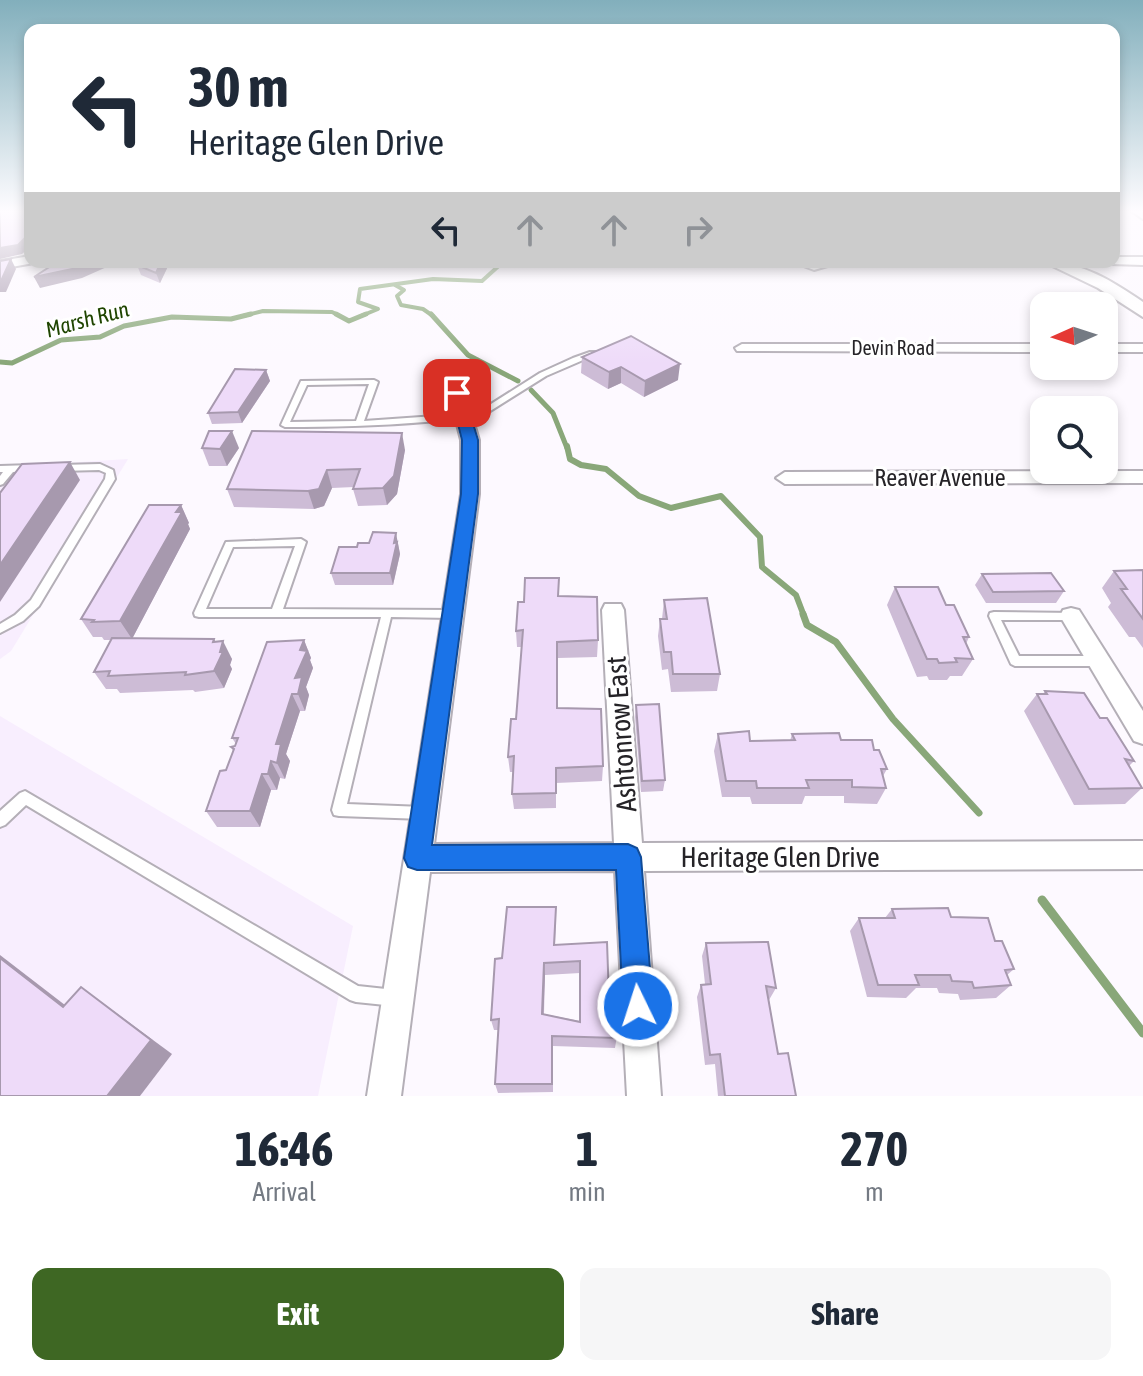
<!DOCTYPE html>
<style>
:root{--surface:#fff;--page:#f6f6f7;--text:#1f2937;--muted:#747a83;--accent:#3e6723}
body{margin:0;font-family:"Asap Condensed",sans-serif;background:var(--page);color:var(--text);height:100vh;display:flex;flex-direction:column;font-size:30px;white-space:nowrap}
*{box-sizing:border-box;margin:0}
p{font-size:26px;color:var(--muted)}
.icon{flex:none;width:44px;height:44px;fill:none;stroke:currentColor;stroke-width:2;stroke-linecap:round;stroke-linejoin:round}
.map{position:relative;height:1096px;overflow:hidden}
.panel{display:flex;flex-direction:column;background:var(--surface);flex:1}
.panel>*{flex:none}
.banner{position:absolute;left:24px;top:24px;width:1096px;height:244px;border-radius:16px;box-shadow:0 4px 12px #0003;background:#fff;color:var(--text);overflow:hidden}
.needle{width:52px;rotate:267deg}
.buttons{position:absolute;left:1030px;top:292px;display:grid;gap:16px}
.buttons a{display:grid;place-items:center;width:88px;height:88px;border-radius:16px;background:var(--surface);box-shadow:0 4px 12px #0003;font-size:40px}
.pin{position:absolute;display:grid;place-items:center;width:68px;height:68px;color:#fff;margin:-34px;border-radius:16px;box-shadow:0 4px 12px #0006}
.me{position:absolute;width:88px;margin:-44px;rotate:356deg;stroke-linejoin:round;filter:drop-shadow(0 0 6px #0008)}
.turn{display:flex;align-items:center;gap:28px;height:168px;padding:0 32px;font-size:36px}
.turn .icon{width:104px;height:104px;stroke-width:2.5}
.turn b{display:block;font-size:56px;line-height:68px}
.lanes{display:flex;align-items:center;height:76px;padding:0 32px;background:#0003;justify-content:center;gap:40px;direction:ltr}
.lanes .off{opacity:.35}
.eta{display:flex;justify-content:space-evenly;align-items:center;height:136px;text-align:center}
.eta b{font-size:48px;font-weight:700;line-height:56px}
.cta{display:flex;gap:16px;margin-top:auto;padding:16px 32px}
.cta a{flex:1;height:92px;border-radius:16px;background:var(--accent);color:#fff;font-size:32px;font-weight:700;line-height:92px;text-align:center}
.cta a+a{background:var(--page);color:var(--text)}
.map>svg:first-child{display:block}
.built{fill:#f8eefe}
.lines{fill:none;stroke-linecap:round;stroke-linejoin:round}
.stream-far4{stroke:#89a779;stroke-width:4}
.stream-far3{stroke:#89a779;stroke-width:5}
.stream-far2{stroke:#89a779;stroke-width:6}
.stream-far1{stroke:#89a779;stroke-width:7}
.stream{stroke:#89a779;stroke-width:9}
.lane-casing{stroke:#b4afb7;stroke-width:4}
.street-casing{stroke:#b4afb7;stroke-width:4}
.secondary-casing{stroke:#b4afb7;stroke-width:4}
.lane{fill:#fff;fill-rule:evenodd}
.street{fill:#fff;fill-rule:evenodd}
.secondary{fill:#fff;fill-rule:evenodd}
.wall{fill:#cdbcd6;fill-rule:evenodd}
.shaded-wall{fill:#a799ae}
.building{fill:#eedbf9;stroke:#a799ae;stroke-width:2;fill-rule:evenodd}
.route{fill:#1a73e8;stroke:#114b97;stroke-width:2}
.labels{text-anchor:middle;stroke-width:6;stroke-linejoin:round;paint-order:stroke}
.far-street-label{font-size:20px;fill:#252327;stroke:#fff}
.far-water-label{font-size:22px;font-style:italic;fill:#1f4500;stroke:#fff}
.street-label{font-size:24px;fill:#252327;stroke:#fff}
.near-street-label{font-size:28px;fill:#252327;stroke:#fff}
</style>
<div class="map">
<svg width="1143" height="1096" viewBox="0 0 1143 1096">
<rect width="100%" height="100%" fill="#fdf9ff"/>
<g class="built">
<path d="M128,459L11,651L0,659V467Z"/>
<path d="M0,716L353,926L318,1096H0Z"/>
</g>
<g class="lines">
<g class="stream-far4">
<path d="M395,285L404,290L397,296L401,305L423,309L433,316"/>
<path d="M243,316L263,311L332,312L340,316"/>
<path d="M361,316L378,309L358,302L360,289L433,279L482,281L503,262"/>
</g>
<g class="stream-far3">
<path d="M336,314L349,321L366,314"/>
<path d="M431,314L468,355L518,381"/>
<path d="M0,362L12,363L61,340L100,337L124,326L172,317L231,319L251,314"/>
<path d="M531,390L553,413L567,448"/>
</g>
<path class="stream-far2" d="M567,446L570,459L581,465L606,469L639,496L671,508L721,496L760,537L762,567L796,595L804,616"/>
<path class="stream-far1" d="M803,614L807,625L836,642L893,719L979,813"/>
<path class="stream" d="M1042,900L1143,1033"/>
<defs>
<g id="lane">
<path d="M590,352H596L597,354L546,376L468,425H465L461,423L540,373L573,358Z"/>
<path d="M374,380L378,382L364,421L464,414L468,416C456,422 439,421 425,422C378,426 332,427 285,427L281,425L301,381ZM369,384L356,421L290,422L307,385Z"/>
<path d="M100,464L113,470L115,479L39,606L23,621L0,633V624L15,615L31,600L105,479L106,473L99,470L60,471L56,468L60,465Z"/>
<path d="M32,465L35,466L36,468L35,470L13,472L3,484L0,485V476L3,472H0V466Z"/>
<path d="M301,539L306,542L283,609L452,610L456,611L457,614L456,617L452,618L391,617L347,804L423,807L428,808L430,813L428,818L423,819L339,816L334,815L332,810L381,617H199L195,616L194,613L226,542ZM295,546L272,609H206L233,547Z"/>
<path d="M994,612L1075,613L1076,616L1075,619L1071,620H1001L1019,656H1098L1102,658L1104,661L1102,664L1098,666H1015L1011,664L989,616L990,613Z"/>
<path d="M25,791L358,986L395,990L401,992L403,998L401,1004L395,1006L356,1002L350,1000L26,805L5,825L0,827V811L20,793Z"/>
</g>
<g id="street">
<path d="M1130,210H1142L1143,219Z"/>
<path d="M30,256V262L34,263L0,269V261Z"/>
<path d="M1114,257H1143V265L1110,264L1114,262Z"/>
<path d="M793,262H841L814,270Z"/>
<path d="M742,344H1044V352L737,351L735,348Z"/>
<rect x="1104" y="344" width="39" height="8"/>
<path d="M457,388L465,393L479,440V494L434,844L614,843L602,610L605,604H621L624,610L642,843L1143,841V869L644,871L661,1096H627L615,871L430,872L401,1096H367L461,494V440L449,393Z"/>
<path d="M1143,471V483L785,484L776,478L785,472Z"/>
<path d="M1071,608L1079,610L1143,711V744L1134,741L1060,616L1063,610Z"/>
</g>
<path id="secondary" d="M1044,262C1083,262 1112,281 1143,302V317L1098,288Z"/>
</defs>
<use href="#lane" class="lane-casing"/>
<use href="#street" class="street-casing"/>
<use href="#secondary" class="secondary-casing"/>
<use href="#lane" class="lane"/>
<use href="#street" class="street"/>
<use href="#secondary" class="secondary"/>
</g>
<g class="wall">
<path d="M170,262L160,283L141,275L137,265Z"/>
<path d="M582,357L678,380L644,397L621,383L608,389L581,373Z"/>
<path d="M266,370L270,381L242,423L212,424L208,413Z"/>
<path d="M202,448H239L227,466H209Z"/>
<path d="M405,450L397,494L387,505L358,506L353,489L354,487L332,488L324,506L314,509L234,507L227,489Z"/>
<path d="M181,505L189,523L188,524L190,529L132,639L215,641L232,659L230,665L232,669L224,688L195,692L193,690L120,693L117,689H106L94,672L112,640H104L102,637H93L81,619Z"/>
<path d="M398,544L400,554L393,585H335L331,573L357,547Z"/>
<path d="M1143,570V648L1135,637H1129L1108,607L1111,603L1102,588L1114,571Z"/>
<path d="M982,574L1064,591L1056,603H986L975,585Z"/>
<path d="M895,587L946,605L969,637L966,644L973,659L962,676H950L947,680H929L927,676L917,677L887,605Z"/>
<path d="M559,596L598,640L597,657L558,658L557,708L603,766L602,781L556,783V808L514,809L512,794L513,772H510L508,757L516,719L522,647H517L516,631L524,602Z"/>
<path d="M664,600L720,674L717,691L671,692L668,669L662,670L658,636L660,619H662Z"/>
<path d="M304,640L311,658L310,660L313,668L306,687L309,695L305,711H300L286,754L290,761L285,779L280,778L277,790H271L260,827H217L206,811L226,770L233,751L231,747L235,746L236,744L232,738Z"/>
<path d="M1045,691L1100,718L1134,761L1129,766L1142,788L1125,804L1074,805L1024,711L1037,694H1043Z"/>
<path d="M636,705L665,780L663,791L641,792L635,717Z"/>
<path d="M718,734L750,741H790L792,734L841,740L874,750L887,769L883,776L886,788L877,804L844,803V796H805L802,804H752L750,797H722L714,751Z"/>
<path d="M892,909L951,917L995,941L1014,969L1007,975L1011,985L996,998L960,1000L958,994L939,993L937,988H916L906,998L867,997L850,931L859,918H885Z"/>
<path d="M556,920L555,945L607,942L610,1027L618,1029L615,1048L553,1046V1092L498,1093L495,1084L498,1030H494L491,1020L502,958ZM580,973V1021L544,1014L545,975Z"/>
<path d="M706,943L776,988L769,1000L778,1054L796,1096H718L715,1064L705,1065L697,997L701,985L705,984L702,956Z"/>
</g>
<g class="shaded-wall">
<path d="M30,233V247L22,254L0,259V248Z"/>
<path d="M11,259L16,269L6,292H0V282Z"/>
<path d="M91,262H118L82,278L40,288L34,277Z"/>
<path d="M161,262H170L160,283L156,273Z"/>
<path d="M680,364L678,380L644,397L645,381Z"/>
<path d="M621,367V383L608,389L609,372Z"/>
<path d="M266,370L270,381L242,423L238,412Z"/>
<path d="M232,431L239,448L227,466L220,449Z"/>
<path d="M402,433L405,450L397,494L387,505L383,488Z"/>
<path d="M70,462L80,480L0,602V565Z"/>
<path d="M327,470L332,488L324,506L314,509L308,491Z"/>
<path d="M181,505L189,523L188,524L190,529L132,639L120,621L176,512Z"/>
<path d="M396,533L400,554L393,585L390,573Z"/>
<path d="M214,639L220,651L223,641L232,659L230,665L232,669L224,688L214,671Z"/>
<path d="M304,640L311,658L310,660L313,668L306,687L309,695L305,711L298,694L295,678L300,650Z"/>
<path d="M292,694L300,711L286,754L290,761L285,779L277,763L276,744Z"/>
<path d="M271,761L280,778L277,790L268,774Z"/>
<path d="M262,774L271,790L260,827L250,811Z"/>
<path d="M0,955L87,1022L63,1007L0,958Z"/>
<path d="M544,963L545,975L543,1025L542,1014Z"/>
<path d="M81,987L172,1054L140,1096H107Z"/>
</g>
<g class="building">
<path d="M0,210H30V233L18,245L0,248Z"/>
<path d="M11,259L1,281L0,282V261Z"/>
<path d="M57,262H91L77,268L34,277Z"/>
<path d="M139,262H161L156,273L137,265Z"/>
<path d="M631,336L680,364L645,381L621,367L609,372L582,357Z"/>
<path d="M235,369L266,370L238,412L208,413Z"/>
<path d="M209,431H232L220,449L202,448Z"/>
<path d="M252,431L402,433L394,476L383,488L353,489L360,469L327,470L319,489L308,491L227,489Z"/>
<path d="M70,462L0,565V493L22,464Z"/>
<path d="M149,505H181L176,512H182L120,621L92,622L94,620L81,619Z"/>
<path d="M373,532L396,533L394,543L397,542L390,573H331L339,547H357L358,543H369Z"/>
<path d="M1143,570V619L1121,589H1127L1114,571Z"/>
<path d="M1051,573L1064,591L993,592L982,574Z"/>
<path d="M525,578H559L558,596L597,597L598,640L557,642V708L601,709L603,766L556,768V793L512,794L514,756L508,757L511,719H516L523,630L516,631L518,602H524Z"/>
<path d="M895,587H938L946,605H954L969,637H963L973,659L955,658L957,662L939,663L937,659H927Z"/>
<path d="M707,598L720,674H673L671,652H664L660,619H667L664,600Z"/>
<path d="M112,638L214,639L213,642L223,641L220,652H223L214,671L185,675L186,672L108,676L110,671L94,672Z"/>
<path d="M304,640L300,650L307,651L295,678L302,677L298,694H292L276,744H281L277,763L271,761L268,774H262L250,811H206L220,771L226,770L234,749L231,747L235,746L238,738H232L267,642Z"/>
<path d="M1045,691L1084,693L1100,718H1107L1134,761L1125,759L1142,788L1089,789L1037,694H1047Z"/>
<path d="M659,704L665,780L642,781L636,705Z"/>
<path d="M749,731L750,741L795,740L792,734L839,733L841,740H872L874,750H879L887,769H881L886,788L852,787V780H806L809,788H757L756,781H726L718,734Z"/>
<path d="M507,907H556L554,945L607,942L610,1027L618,1029L617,1038L552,1036V1084H495L499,1019L491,1020L495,959L502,958ZM580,961V1022L542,1014L544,963Z"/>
<path d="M948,908L951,917L988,918L995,941H1002L1014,969L1005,970L1011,985L974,988L972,982L952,981L950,975H915L919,985H878L859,918H895L892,909Z"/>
<path d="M768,942L776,988L766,986L778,1054L788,1053L796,1096H725L720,1054L710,1055L701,985L711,984L706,943Z"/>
<path d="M0,958L63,1007L81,987L151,1040L107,1096H0Z"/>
</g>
<linearGradient id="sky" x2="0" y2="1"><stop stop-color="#82afbc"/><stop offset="0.58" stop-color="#fefcff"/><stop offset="1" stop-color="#fefcff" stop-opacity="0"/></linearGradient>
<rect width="1143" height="364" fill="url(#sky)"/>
<path class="route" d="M457,388L464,393L478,440V494L432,845L628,844L637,848L641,857L653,1006L649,1017L638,1021L628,1017L623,1006L616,870H417L408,867L404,858L461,494L462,440L450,393Z"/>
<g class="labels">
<g class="far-street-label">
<text x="893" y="355">Devin Road</text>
</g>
<g class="far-water-label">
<text transform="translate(87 319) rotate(-15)" y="8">Marsh Run</text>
</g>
<g class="street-label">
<text x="940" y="486">Reaver Avenue</text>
</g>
<g class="near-street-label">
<text transform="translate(621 734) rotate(-94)" y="10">Ashtonrow East</text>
<text x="780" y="867">Heritage Glen Drive</text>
</g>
</g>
</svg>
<div class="buttons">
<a><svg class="needle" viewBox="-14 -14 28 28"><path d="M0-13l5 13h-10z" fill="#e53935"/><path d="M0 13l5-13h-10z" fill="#747a83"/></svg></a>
<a><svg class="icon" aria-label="search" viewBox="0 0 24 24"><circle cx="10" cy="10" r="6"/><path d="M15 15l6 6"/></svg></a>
</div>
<div class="pin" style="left:457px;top:393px;background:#d93025"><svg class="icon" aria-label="arrive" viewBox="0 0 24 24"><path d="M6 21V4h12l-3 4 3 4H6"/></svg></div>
<svg class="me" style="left:638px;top:1006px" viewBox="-20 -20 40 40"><circle r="17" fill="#1a73e8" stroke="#fff" stroke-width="3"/><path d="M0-11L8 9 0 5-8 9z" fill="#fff"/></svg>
<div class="banner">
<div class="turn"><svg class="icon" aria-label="left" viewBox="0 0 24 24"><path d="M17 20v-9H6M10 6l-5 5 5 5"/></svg><div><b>30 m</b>Heritage Glen Drive</div></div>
<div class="lanes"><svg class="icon" aria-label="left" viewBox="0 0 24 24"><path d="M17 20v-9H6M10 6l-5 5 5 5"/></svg><svg class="icon off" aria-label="ahead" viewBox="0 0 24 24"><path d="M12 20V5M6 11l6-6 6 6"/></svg><svg class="icon off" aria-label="ahead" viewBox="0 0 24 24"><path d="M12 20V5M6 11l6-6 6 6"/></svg><svg class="icon off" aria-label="right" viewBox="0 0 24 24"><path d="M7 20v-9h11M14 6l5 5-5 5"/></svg></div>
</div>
</div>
<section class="panel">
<div class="eta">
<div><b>16:46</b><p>Arrival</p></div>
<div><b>1</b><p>min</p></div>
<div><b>270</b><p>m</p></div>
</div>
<div class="cta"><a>Exit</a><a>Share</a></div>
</section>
